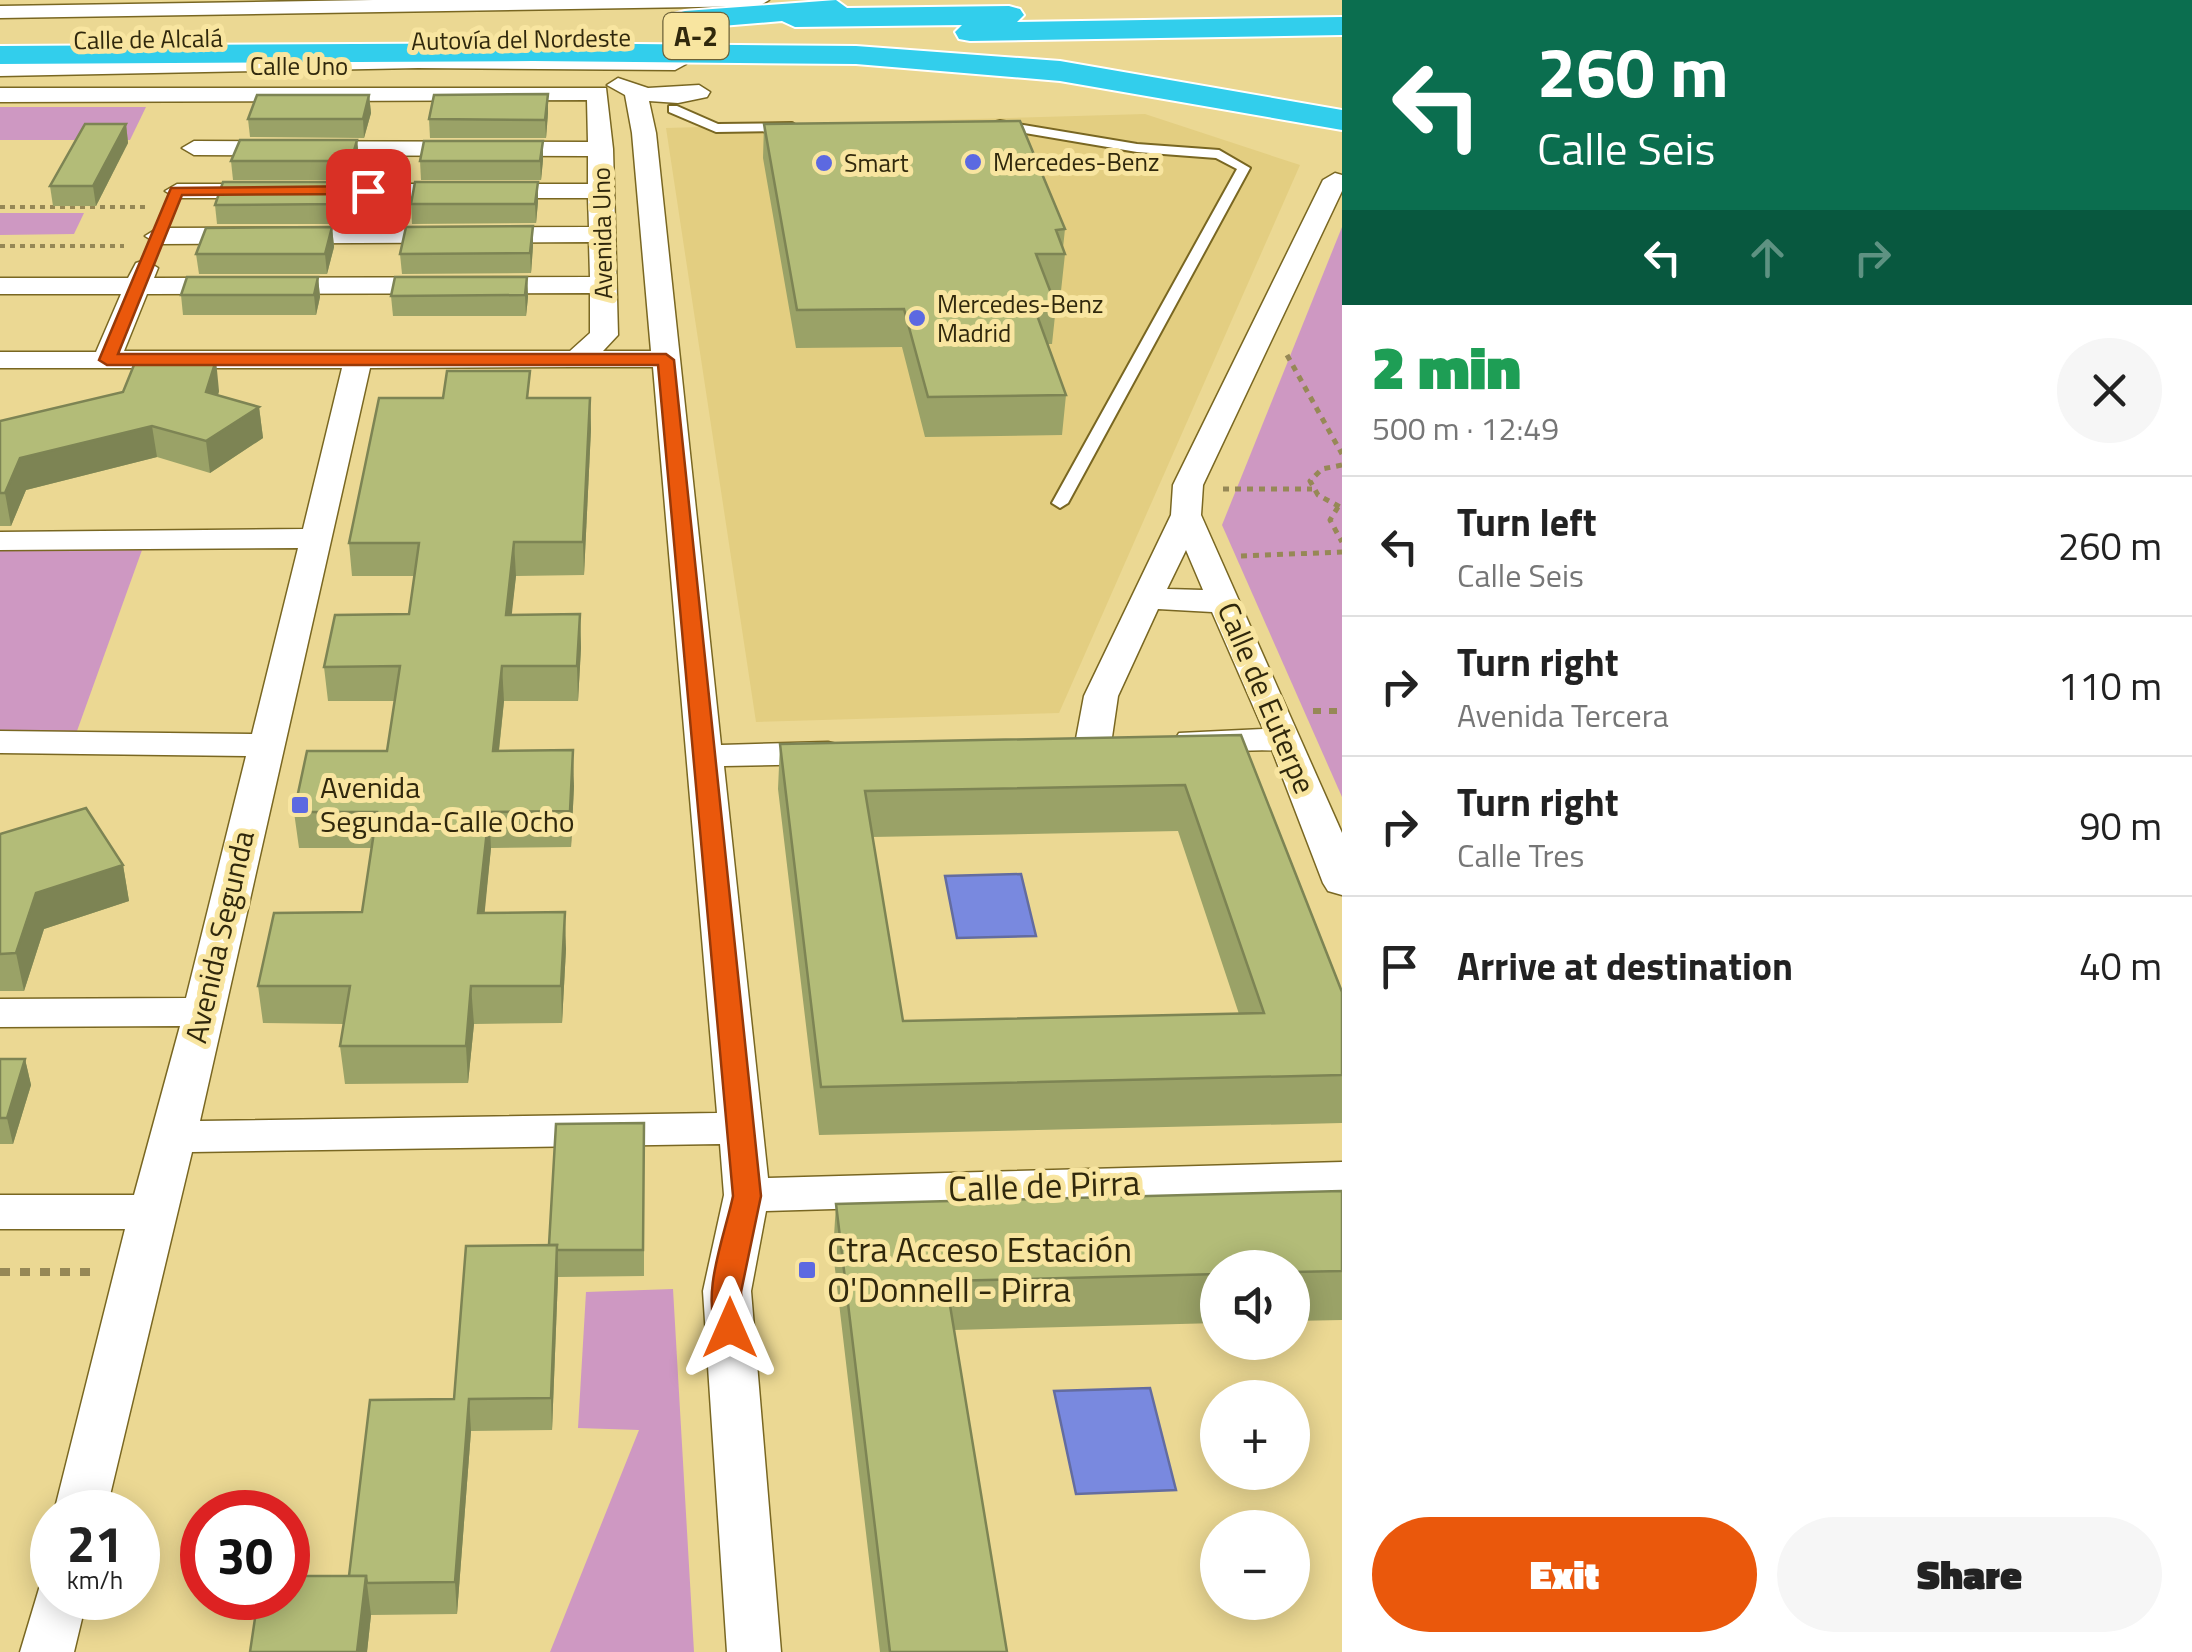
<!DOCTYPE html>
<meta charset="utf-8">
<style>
:root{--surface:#fff;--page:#f6f6f6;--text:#222;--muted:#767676;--line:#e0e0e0;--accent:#ea580c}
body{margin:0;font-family:"Titillium Web",sans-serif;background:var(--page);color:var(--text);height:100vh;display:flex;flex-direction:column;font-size:38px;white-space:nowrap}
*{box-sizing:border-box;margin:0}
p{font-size:32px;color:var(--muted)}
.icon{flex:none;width:55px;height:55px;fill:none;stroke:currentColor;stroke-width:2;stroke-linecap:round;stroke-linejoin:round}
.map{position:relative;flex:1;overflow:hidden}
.panel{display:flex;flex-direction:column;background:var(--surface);width:850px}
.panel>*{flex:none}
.guide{background:#0b6e4f;color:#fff;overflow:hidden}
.fabs{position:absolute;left:1200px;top:1250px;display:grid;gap:20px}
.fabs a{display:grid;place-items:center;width:110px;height:110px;border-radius:50%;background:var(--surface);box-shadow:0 5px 25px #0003;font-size:50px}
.speed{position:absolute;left:30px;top:1490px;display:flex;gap:20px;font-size:50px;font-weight:700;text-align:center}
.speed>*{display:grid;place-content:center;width:130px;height:130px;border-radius:50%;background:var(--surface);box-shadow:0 5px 25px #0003;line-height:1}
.speed small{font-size:25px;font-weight:400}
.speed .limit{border:15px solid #d22;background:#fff;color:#111}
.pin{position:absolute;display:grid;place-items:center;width:85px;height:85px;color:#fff;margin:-42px;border-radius:20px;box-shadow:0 5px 15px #0006}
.me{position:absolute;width:110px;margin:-55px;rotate:0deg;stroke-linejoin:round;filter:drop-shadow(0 0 8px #0008)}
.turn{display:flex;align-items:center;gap:35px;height:210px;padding:0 30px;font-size:45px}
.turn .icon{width:130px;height:130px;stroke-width:2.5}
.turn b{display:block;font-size:70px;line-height:85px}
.lanes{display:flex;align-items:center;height:95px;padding:0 30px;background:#0003;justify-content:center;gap:50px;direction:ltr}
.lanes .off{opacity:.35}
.round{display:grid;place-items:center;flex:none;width:105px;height:105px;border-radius:52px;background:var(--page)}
.head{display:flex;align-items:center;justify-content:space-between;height:170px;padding:0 30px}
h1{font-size:60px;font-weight:800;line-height:75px;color:#1e9e55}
.button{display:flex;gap:20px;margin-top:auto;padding:20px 30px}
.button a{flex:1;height:115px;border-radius:60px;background:var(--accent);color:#fff;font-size:40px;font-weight:800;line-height:115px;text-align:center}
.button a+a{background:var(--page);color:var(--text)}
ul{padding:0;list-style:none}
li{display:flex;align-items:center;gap:30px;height:140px;padding:0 30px;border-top:2px solid var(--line)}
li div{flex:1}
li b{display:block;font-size:38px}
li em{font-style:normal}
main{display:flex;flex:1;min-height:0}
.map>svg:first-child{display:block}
.built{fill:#e3ce81}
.green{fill:#ce98c2}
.water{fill:#7989df;stroke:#636ca0;stroke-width:2.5}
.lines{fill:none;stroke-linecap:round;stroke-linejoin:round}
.lane-casing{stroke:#796722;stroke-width:4}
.street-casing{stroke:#796722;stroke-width:3}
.highway-casing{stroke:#fff;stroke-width:4}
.path-far3{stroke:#968856;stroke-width:4;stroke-dasharray:5 5;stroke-linecap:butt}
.path-far2{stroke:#968856;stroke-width:5;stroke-dasharray:6 6;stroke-linecap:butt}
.path-far1{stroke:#968856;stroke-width:6;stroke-dasharray:8 8;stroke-linecap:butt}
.path{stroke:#968856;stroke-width:8;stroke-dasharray:10 10;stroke-linecap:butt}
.lane{fill:#fff;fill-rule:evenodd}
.street{fill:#fff;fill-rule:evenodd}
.highway{fill:#32ceec;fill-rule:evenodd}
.wall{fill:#9aa267;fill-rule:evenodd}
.shaded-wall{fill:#7d8454}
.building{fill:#b3bc78;stroke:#7d8454;stroke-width:2.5;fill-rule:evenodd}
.route{fill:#ea580c;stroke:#983908;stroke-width:2.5}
.poi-dot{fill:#5c69e1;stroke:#f8e5a0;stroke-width:4}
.labels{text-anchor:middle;stroke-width:10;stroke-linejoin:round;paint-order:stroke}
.far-street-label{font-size:25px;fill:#30280c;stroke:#f8e5a0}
.far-poi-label{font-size:25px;fill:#30280c;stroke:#f8e5a0;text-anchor:start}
.shield{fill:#f8e5a0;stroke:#6c6138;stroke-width:2.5}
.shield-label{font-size:28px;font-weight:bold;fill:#30280c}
.street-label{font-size:30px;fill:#30280c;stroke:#f8e5a0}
.poi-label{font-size:30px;fill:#30280c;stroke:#f8e5a0;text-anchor:start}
.near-street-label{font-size:35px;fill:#30280c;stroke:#f8e5a0}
.near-poi-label{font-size:35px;fill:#30280c;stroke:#f8e5a0;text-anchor:start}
</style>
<main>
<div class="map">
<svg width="1342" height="1652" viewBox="0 0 1342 1652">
<rect width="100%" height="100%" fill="#ebd893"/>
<path class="built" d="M1145,114L1300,165L1059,713L756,722L666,128Z"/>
<g class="green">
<path d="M0,107H146L130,140H0Z"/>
<path d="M0,213H84L74,234L0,235Z"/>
<path d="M1342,227V797L1222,525Z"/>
<path d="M0,550H142L77,731H0Z"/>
<path d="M673,1289L694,1652H550L639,1430L578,1428L586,1292Z"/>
</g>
<g class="water">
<path d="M1021,874L1036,936L957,938L945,876Z"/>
<path d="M1150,1388L1176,1490L1076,1494L1054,1391Z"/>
</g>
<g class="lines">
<defs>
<g id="lane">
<path d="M669,106H677L718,124L792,123L798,127L792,131L716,132L669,112Z"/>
<path d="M1000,121L1137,144L1219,150L1250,168L1068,503L1060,508L1052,503L1237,169L1216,158L1137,152L996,128V122Z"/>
</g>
<g id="street">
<path d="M373,0H769L759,6L0,18V6Z"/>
<path d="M418,56L675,58L686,64L675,70L418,68L0,76V62Z"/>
<path d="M618,78L648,88L699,85L710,92L707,97L678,103L649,101L656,133L721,745L828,742L841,745L846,753L841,761L828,764L724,766L768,1178L1342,1162V1194L766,1211L751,1291L781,1652H727L703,1291L724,1195L720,1144L192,1152L106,1512H54L125,1229H0V1195H134L180,1026L0,1027V999L186,998L246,756L0,753V731L252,734L298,548L0,550V532L303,529L342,368H0V352H96L121,294H0V278H128L136,263L145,260L158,268L154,278L590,277L589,242L158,244L145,236L158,228L589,227L588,198H177L165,191L177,184H588V156L194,155L182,148L194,141L588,142L587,100L0,102V88H606L613,149L618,335L603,351H651L632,133L625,95L607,85ZM590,293V333L570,351H124L147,294ZM573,367H653L717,1113L200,1121L370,368Z"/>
<path d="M1335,173L1342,175V191L1203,485L1201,515L1342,833V895L1328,891L1323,883L1272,750L1192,752L1179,749L1174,741L1179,733L1263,729L1212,612L1158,609L1118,696L1111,744L1106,752L1093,755L1080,752L1075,744L1084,696L1171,515L1173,485L1323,180ZM1186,550L1203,590L1167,589Z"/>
<path d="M52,1578V1598H87L74,1652H20L41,1582Z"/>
</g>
<g id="highway">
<path d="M836,0L847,8L1009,6L1020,9L1024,15L1017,22L1342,17V35L970,41L959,39L955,32L962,25L795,27L782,21L685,29L674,26L670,20L674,14L685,11Z"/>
<path d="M533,43L856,46L1060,61L1342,110V130L1060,81L856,64L533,61L0,64V46Z"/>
</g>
</defs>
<use href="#lane" class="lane-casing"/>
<use href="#street" class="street-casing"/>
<use href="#highway" class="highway-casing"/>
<g class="path-far3">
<path d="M0,207H148"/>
<path d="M0,246H124"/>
</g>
<g class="path-far2">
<path d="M1287,355L1342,454"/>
<path d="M1342,465L1322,469L1310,481L1318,495L1342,508"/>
<path d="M1223,489H1312"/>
<path d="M1338,507L1330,520L1342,542"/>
<path d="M1241,556L1342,552"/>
</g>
<path class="path-far1" d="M1313,711H1342"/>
<path class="path" d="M0,1272H94"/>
<use href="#lane" class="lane"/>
<use href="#street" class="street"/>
<use href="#highway" class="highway"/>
</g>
<g class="wall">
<path d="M369,95L371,113L364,138L250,137L248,119Z"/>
<path d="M548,113L546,138H430L429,119Z"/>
<path d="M126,124L128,143L96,206H53L50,186Z"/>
<path d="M764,124L1065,229L1063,248L1065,254L1061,291H1050L1056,306L1052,344H1048L1066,395L1062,435L925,437L902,347L796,348L763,158Z"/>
<path d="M357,140L359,159L352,180H233L231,161Z"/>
<path d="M543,141V160L541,180H421L420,161Z"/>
<path d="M345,182L346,202L340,224H217L215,205Z"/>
<path d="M538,202L536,223L412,224L411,204Z"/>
<path d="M332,227L334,247L327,274H199L196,254Z"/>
<path d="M533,246L531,273L402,274L400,254Z"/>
<path d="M318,277L320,297L316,315H183L181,295Z"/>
<path d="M527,277L528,297L526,316H393L391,296Z"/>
<path d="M219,391L218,395L259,407L263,438L210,473L157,457L26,490L11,526H0V421Z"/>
<path d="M531,398H590L591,429L584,575L516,576L511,615L580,614L581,648L578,701H504L499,751L574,786L571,847L491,848L484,913L566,949L562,1023L474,1024L468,1083L345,1084L340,1046L344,1024L263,1023L258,986L362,912L371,848H299L294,812L387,751L395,701H328L324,667L409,614L414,576H352L349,543Z"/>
<path d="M1241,735L1342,992V1123L819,1135L778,789L780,744ZM1178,831L1239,1014L903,1021L872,837Z"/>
<path d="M0,834L123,865L129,901L44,929L24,991H0Z"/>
<path d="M0,1059H25L31,1085L13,1144H0Z"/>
<path d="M644,1123V1276L558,1277L552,1430L471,1431L457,1614L371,1615L367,1652H250L349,1576L454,1399L549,1245Z"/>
<path d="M1342,1191V1320L1292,1321V1268H1218V1323L954,1330L1007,1652H880L833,1252L836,1204Z"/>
</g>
<g class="shaded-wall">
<path d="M548,94V113L546,138L545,120Z"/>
<path d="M369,95L371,113L364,138L363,119Z"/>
<path d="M126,124L128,143L96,206L93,186Z"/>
<path d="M357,140L359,159L352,180L351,161Z"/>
<path d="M543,141V160L541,180L540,161Z"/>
<path d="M345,182L346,202L340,224L338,204Z"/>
<path d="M538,182V202L536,223L535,204Z"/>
<path d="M533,226V246L531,273L530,253Z"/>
<path d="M332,227L334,247L327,274L325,254Z"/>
<path d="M318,277L320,297L316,315L314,295Z"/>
<path d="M527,277L528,297L526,316L525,295Z"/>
<path d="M216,360L219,391L210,423L206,392Z"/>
<path d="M590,398L591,429L584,575L583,542Z"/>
<path d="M259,407L263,438L210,473L206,441Z"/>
<path d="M152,426L157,457L26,490L11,526L5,493L20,458Z"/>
<path d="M514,542L516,576L508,649L506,615Z"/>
<path d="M580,614L581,648L578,701L577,666Z"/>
<path d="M502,666L504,701L495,786L493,751Z"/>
<path d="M573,750L574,786L571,847L570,811Z"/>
<path d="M489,812L491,848L481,950L478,913Z"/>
<path d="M123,865L129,901L44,929L24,991L16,953L36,893Z"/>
<path d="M565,912L566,949L562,1023L561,986Z"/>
<path d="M471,986L474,1024L468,1083L466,1046Z"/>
<path d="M25,1059L31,1085L13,1144L7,1118Z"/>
<path d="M557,1245L558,1277L552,1430L551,1398Z"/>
<path d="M469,1399L471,1431L457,1614L455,1582Z"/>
<path d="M366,1576L371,1615L367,1652H357Z"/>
</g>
<g class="building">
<path d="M548,94L545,120L429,119L434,95Z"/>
<path d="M257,95H369L363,119H248Z"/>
<path d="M1020,121L1065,229L1056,230L1065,254H1036L1056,306L1034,307L1066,395L928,397L904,309L797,310L764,124Z"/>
<path d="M85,124H126L93,186H50Z"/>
<path d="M240,140H357L351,161H231Z"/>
<path d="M424,141H543L540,161H420Z"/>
<path d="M223,182H345L338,204L215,205Z"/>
<path d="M415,182H538L535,204H411Z"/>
<path d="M533,226L530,253L400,254L406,227Z"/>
<path d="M332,227L325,254H196L206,228Z"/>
<path d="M187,277H318L314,295H181Z"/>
<path d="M395,277H527L525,295L391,296Z"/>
<path d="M136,360H216L206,392L259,407L206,441L152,426L20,458L5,493H0V421L123,392Z"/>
<path d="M447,371H530L527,398H590L583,542H514L506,615L580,614L577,666H502L493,751L573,750L570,811L489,812L478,913L565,912L561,986H471L466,1046H340L350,986H258L274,913L362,912L377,812H294L307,751H387L400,666L324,667L335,615L409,614L419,543H349L379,398H443Z"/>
<path d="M1241,735L1342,992V1075L821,1087L780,744ZM1185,785L1264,1013L903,1021L865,791Z"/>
<path d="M86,808L123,865L36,893L16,953L0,954V834Z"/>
<path d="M0,1059H25L7,1118H0Z"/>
<path d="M644,1123L643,1250H556L557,1245H549L556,1124Z"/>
<path d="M1342,1191V1271L1292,1272V1268H1218V1274L946,1281L1007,1652H890L836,1204Z"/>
<path d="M557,1245L551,1398L469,1399L455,1582L367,1583L366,1576H349L370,1400L454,1399L466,1246Z"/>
<path d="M288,1576H366L357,1652H250L258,1598H288Z"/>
</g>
<path class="route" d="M368,186L373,188V194L182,195L118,354H666L674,360L761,1196L741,1292L744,1328L740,1335L730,1339L719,1335C699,1297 725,1235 733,1196L658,365H107L99,360L171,188Z"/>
<g class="poi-dot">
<circle cx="973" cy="162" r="10"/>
<circle cx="824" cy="163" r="10"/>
<circle cx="917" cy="318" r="10"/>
<rect x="290" y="795" width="20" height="20" rx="5"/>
<rect x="797" y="1260" width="20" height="20" rx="5"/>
</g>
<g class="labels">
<g class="far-street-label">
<text transform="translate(148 39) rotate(-1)" y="9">Calle de Alcalá</text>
<text transform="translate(521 39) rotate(-1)" y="9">Autovía del Nordeste</text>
<text x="299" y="75">Calle Uno</text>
<text transform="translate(602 233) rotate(-91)" y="9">Avenida Uno</text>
</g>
<g class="far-poi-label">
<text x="993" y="171">Mercedes-Benz</text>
<text x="844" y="172">Smart</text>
<text x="937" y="313">Mercedes-Benz<tspan x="937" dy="29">Madrid</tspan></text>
</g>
<rect class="shield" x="663.5" y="13" width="65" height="46" rx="8"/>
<g class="shield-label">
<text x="696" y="46">A-2</text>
</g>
<g class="street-label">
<text transform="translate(1266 698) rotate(67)" y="10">Calle de Euterpe</text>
<text transform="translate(220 937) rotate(-77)" y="10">Avenida Segunda</text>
</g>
<g class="poi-label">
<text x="320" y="798">Avenida<tspan x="320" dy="34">Segunda-Calle Ocho</tspan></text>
</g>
<g class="near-street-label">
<text transform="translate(1044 1186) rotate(-2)" y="12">Calle de Pirra</text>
</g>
<g class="near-poi-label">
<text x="827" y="1262">Ctra Acceso Estación<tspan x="827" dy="40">O'Donnell - Pirra</tspan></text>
</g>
</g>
</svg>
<div class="fabs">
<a><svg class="icon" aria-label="sound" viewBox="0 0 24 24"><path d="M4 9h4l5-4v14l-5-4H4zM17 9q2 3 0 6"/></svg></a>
<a>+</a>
<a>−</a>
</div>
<div class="speed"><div>21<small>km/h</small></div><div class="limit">30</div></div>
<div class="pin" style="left:368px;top:191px;background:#d93025"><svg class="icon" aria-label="arrive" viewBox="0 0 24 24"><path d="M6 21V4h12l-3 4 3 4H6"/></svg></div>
<svg class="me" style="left:730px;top:1328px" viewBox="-20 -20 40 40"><path d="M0-17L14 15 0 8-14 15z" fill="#ea580c" stroke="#fff" stroke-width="4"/></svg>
</div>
<section class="panel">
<div class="guide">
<div class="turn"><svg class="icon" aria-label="left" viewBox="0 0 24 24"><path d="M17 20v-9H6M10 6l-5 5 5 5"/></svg><div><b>260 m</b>Calle Seis</div></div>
<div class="lanes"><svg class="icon" aria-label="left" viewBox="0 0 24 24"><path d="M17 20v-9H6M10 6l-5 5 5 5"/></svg><svg class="icon off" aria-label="ahead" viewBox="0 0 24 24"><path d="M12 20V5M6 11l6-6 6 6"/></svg><svg class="icon off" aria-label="right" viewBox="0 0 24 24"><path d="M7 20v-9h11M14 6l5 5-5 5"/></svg></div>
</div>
<div class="head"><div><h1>2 min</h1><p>500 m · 12:49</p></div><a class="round"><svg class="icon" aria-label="close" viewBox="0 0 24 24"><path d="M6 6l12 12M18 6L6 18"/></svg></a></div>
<ul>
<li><svg class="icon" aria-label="left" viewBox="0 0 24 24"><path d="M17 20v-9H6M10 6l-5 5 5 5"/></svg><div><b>Turn left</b><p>Calle Seis</p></div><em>260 m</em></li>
<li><svg class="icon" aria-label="right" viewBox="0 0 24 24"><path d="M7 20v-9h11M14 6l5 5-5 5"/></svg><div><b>Turn right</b><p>Avenida Tercera</p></div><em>110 m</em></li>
<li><svg class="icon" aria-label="right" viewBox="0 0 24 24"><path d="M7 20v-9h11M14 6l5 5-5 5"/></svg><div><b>Turn right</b><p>Calle Tres</p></div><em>90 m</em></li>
<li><svg class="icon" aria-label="arrive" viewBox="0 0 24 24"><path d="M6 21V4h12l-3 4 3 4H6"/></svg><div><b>Arrive at destination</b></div><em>40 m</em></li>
</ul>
<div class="button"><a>Exit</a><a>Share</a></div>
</section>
</main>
